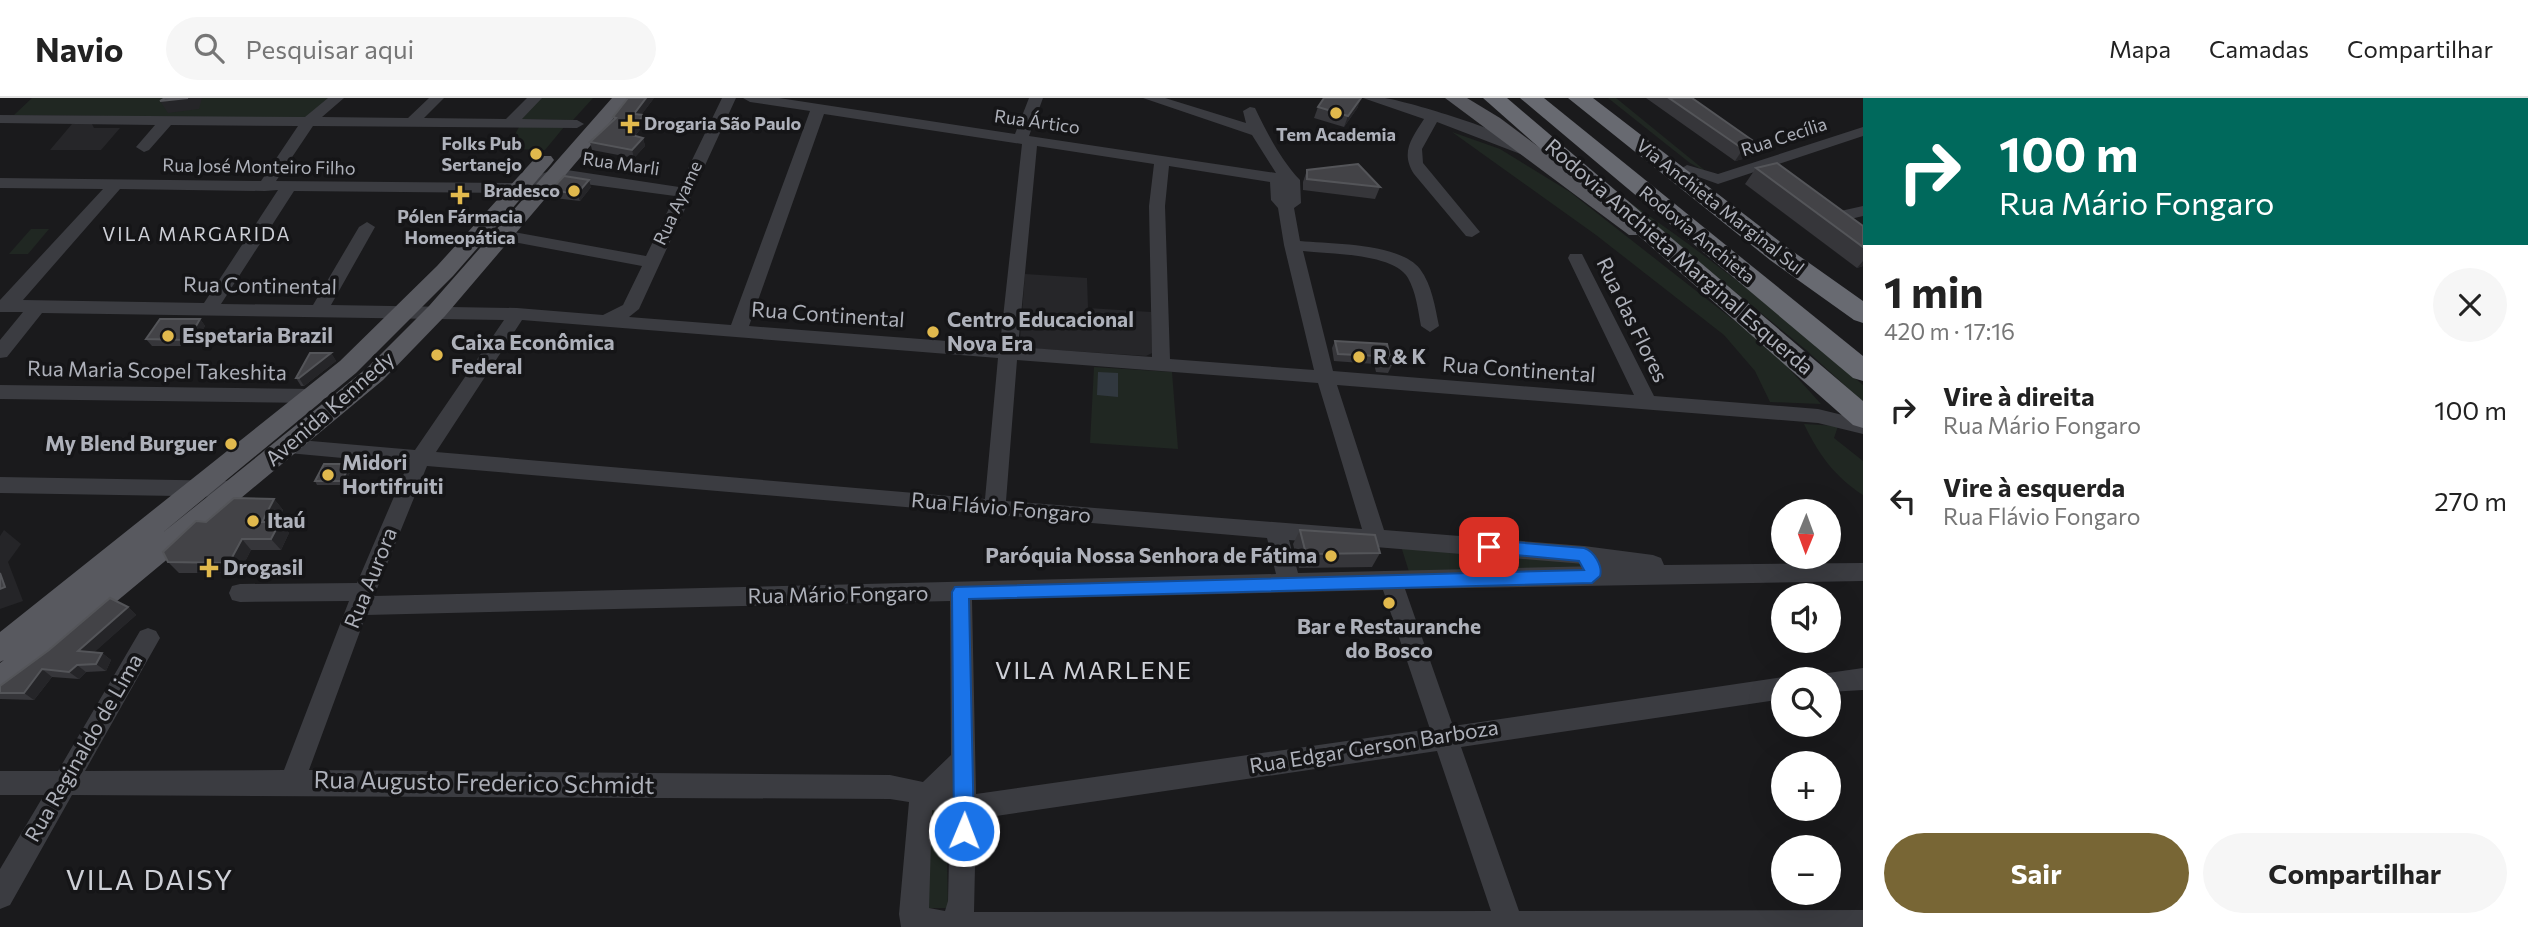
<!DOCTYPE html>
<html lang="pt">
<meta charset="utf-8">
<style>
:root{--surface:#fff;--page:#f6f6f6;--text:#222;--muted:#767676;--line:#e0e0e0;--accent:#786635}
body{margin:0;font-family:Commissioner,sans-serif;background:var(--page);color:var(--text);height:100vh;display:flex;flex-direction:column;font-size:26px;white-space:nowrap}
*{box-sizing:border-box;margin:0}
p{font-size:23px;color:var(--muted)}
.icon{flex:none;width:38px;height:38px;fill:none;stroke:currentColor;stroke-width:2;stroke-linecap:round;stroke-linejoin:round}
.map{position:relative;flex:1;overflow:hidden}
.sheet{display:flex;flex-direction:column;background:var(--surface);width:665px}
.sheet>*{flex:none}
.banner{background:#00695c;color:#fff;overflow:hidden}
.needle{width:46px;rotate:181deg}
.fabs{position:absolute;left:1771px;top:401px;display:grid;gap:14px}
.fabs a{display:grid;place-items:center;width:70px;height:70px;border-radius:50%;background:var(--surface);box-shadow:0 7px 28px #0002;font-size:35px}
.pin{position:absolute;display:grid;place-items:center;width:60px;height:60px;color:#fff;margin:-30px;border-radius:14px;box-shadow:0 4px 10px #0006}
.me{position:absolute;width:77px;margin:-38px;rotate:1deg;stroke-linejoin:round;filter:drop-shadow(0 0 5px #0008)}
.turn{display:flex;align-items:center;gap:24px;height:147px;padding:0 21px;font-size:32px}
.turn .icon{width:91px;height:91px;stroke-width:2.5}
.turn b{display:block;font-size:49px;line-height:60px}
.round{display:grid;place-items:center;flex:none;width:74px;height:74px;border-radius:37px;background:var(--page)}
.overview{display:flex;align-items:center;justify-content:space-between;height:119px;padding:0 21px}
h1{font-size:42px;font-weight:700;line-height:52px}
.button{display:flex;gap:14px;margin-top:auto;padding:14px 21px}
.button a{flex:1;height:80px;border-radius:42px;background:var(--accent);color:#fff;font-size:28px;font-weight:700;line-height:80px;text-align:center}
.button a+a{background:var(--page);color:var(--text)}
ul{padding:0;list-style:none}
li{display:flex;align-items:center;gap:21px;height:91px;padding:0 21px}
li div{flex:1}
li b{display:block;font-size:26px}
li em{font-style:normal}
header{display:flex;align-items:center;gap:42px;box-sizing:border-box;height:98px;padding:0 35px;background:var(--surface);border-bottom:2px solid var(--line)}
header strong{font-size:33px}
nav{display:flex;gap:38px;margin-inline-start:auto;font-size:24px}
.search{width:490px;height:63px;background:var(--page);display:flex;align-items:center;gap:18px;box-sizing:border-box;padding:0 24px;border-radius:38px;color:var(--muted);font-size:26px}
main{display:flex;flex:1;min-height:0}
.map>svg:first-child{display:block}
.built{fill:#262629}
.green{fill:#202722}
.water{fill:#31383f}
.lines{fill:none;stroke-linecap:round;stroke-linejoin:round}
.minor{fill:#3b3c41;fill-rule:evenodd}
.major{fill:#58595f;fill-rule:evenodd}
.highway{fill:#686a71;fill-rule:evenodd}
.wall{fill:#36363a}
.shaded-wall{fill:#252528}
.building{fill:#434347;stroke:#545559;stroke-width:2}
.route{fill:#1a73e8;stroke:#114b97;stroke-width:2}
.poi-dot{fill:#e1b94d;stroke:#151517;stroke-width:2.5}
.labels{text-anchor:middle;stroke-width:7;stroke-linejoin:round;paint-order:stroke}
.far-street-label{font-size:18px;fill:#aeb1ba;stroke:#151517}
.far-poi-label{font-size:18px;font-weight:bold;fill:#aeb1ba;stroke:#151517}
.far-neighbourhood-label{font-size:19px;letter-spacing:2px;fill:#ced0d7;stroke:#151517}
.street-label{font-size:21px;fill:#aeb1ba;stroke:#151517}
.poi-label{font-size:21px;font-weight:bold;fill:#aeb1ba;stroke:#151517;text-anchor:start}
.quarter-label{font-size:24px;letter-spacing:2px;fill:#ced0d7;stroke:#151517}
.near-street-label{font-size:24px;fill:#aeb1ba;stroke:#151517}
.near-neighbourhood-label{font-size:28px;letter-spacing:2px;fill:#ced0d7;stroke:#151517}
</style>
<header>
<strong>Navio</strong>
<div class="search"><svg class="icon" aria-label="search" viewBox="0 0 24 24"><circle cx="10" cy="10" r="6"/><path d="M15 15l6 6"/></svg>Pesquisar aqui</div>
<nav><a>Mapa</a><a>Camadas</a><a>Compartilhar</a></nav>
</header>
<main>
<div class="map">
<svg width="1863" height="829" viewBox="0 0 1863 829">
<rect width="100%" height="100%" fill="#1a1a1c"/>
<g class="built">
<path d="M72,26H92L94,30H120L101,52H50Z"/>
<path d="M1025,176L1087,180L1088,210L1151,214L1152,255L1146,258L1026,250L1020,241Z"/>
</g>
<g class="green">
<path d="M32,0H331L307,20L14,17Z"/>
<path d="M540,0H593L573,22L519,21Z"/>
<path d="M1608,0H1616L1708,75L1690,65Z"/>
<path d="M519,29H564L545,52L507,51Z"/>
<path d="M1452,34L1500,51L1570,94L1773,253L1821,306L1770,304L1755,273L1724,237L1596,137Z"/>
<path d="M1607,89C1697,149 1781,215 1863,287V304L1805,251Z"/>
<path d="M31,131H49L28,156H9Z"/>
<path d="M1094,269L1172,274L1178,351L1090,345Z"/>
<path d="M1804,326L1838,328L1834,340L1863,363V397C1834,378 1819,357 1804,326Z"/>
<path d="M1400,445L1579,463L1584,466L1583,471L1410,477Z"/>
<path d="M925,712H946L948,810H926Z"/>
</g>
<path class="water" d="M1098,274L1118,275V299L1097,297Z"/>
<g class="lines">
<g class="minor">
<path d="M328,0H344L322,19L408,20L429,0H444L424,20L506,21L527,0H542L522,21L577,22L584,26L577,30L313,28L276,83L516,85L547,74L567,72L679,89L722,0H736L639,211L629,219L731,227L810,13L750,4L743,0H779L1015,36L1029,0H1043L1029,38L1276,75L1252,37L1143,0H1165L1246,25L1243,13L1250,9L1255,10C1267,35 1281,62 1300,82L1301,105L1294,110L1300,143C1331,146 1400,145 1420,171C1432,187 1435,209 1439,228L1430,234L1421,228C1418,212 1416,194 1408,180C1394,155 1328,156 1303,153L1333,273L1634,297L1568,160L1570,156H1582L1654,298L1818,311L1863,322V336L1818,325L1337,287L1384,432L1584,448L1653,457L1661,460L1664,467L1863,465V483L1405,491L1453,628L1783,579L1787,581H1783V601L1461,649L1519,813L1863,812V829H901L899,816L909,704L890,701L72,697L10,807L0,811V771L44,697H0V673H58L140,533L148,530L156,533L160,540L85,673L284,672L349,503L240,504L232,502L229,495L232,488L240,486L357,485L408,366L288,355L281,353L278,348L281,343L288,341L415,352L504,222L42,215L7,259L0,260V242L23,214H0V202L103,91L0,90V80L261,83L298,28L171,27L149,52L144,54L136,49L155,27L0,25V17L305,19ZM824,16L1022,46L1000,247L749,228ZM1037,48L1154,66L1149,108L1152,259L1018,249ZM1169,68L1270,84L1271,102L1278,110L1284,147L1314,272L1170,261L1165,108ZM555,82L675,98L646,158L503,132L495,137L503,142L642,168L623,207L603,217L517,210L331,207L375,129L367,124L359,129L313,207L221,206L294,93L518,95ZM120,91L265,93L278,92L204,205L23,202ZM522,222L998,260L985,401L436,354ZM1017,262L1318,285L1362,431L1006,403ZM427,368L1267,440L1276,476L374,498ZM1289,442L1584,466L1601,468L1298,475ZM1383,492L1430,631L976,696L972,502ZM950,503L951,657L923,684L890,677L309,672L366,517ZM1437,653L1491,813L974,814L976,721ZM932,712L950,717L948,803L945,813L929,810Z"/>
<path d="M1363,0C1370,0 1378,0 1385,0C1411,4 1519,37 1536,54L1533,57H1523L1437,24L1422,51L1423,65L1480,134L1472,139L1466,138L1414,76C1400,54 1412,40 1424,21Z"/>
<path d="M1863,29V38L1718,86L1679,72L1687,67L1718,76Z"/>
<path d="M1863,108V118L1842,123L1834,118L1836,114Z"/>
<path d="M0,287L314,291L324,298L314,305L0,301Z"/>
<path d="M0,379L236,383L243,385L246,391L243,397L236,399L0,395Z"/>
<path d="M1863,570V592L1829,594V581H1818L1821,576Z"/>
</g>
<g class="major">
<path d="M612,0H631L445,218L383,282L10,592L0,596V565L4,562L0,564V534L340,263L437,168L537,58H551L554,62L551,66L453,178L356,275L161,436L367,270L429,208Z"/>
<path d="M1445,0H1467L1500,20L1643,127L1646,132L1643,137H1629Z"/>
</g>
<g class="highway">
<path d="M1483,0H1507L1863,303V330L1853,327Z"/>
<path d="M1520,0H1544L1863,258V283L1853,280Z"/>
<path d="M1568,0H1593L1788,150L1863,203V225L1854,222L1770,162Z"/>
</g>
</g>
<g class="wall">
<path d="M654,0L641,17H644L645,25L635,38L643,40L645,48L634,60L592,52L590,44L613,22V19Z"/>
<path d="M1646,0H1692L1759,47L1750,59L1735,63Z"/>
<path d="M1318,9H1358L1344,29L1314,20Z"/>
<path d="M1756,70L1863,128V168L1857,170L1745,86Z"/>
<path d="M1307,72L1380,89L1375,101L1303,92V84Z"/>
<path d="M591,89L580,103L554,100L551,92Z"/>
<path d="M200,221L205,228L193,248H152L146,241Z"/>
<path d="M1335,243L1387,246L1392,267L1388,275L1376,274L1374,266L1334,263L1332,250Z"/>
<path d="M331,255L336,263L304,288H301L296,280Z"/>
<path d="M350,366L352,370L344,387H317L315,383Z"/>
<path d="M274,401L283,412L277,424L289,435L281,452H251L239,475H179L168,464L206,424Z"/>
<path d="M1300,432L1380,455L1372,469L1299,470L1293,446Z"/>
<path d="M128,509L136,517L94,554L102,555L111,562L106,573L86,574L79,581L52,579L34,602L0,601V588Z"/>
</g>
<g class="shaded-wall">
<path d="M188,0H202L199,11L168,15L160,3Z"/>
<path d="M646,0H654L636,24L634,16Z"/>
<path d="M1361,0L1358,9L1344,29L1348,18Z"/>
<path d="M644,17L645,25L630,44L628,36Z"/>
<path d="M643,40L645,48L634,60L632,52Z"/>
<path d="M1759,47L1750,59L1735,63L1743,51Z"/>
<path d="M589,82L591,89L580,103L577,96Z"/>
<path d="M1863,163V168L1857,170Z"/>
<path d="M200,221L205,228L193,248L188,242Z"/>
<path d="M331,255L336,263L304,288L299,280Z"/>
<path d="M350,366L352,370L344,387L342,383Z"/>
<path d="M274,401L283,412L271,435L262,424Z"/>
<path d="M280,424L289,435L281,452L271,441Z"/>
<path d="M4,432L21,446L8,464L23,503L0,511V438Z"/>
<path d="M242,441L251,452L239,475L229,465Z"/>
<path d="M128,509L136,517L88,560L78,553Z"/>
<path d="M102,555L111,562L106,573L96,566Z"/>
<path d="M77,567L86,574L79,581L69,574Z"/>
<path d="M42,571L52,579L34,602L24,595Z"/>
</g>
<g class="building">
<path d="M165,0H188L160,3Z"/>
<path d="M628,0H646L634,16L644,17L628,36L643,40L632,52L590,44L616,20L613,19Z"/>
<path d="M1324,0H1361L1348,18L1318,9Z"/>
<path d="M1669,0H1692L1759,47L1743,51Z"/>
<path d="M1777,65L1863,128V149L1756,70Z"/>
<path d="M1358,66L1380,89L1307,81V72Z"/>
<path d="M564,78L589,82L577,96L551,92Z"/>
<path d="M160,221H200L188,242L146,241Z"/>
<path d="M1335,243L1387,246L1392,267L1379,266L1377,258L1338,256Z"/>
<path d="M310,255H331L299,280H296Z"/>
<path d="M324,366H350L342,383H315Z"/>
<path d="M234,400L274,401L262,424H280L271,441H242L229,465L168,464L163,454L196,423L206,424Z"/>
<path d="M1300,432L1375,437L1380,455L1306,456Z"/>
<path d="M0,475L5,489L0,491Z"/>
<path d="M110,500L128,509L78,553L102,555L96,566L77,567L69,574L42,571L24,595H0V588L49,552Z"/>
</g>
<path class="route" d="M1489,442L1584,450C1594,453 1603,468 1600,478L1592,485L969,501L974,733L971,739L964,742L957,739L954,733L952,494L955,489L1584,472L1579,463L1483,454V444Z"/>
<g class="poi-dot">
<circle cx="1336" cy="15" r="7"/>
<path d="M626.5 15.5h7v7h7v7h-7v7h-7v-7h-7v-7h7z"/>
<circle cx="536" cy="56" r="7"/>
<circle cx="574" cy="93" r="7"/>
<path d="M456.5 86.5h7v7h7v7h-7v7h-7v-7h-7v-7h7z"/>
<circle cx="933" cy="234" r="7"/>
<circle cx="168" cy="238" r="7"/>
<circle cx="437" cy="257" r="7"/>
<circle cx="1359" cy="259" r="7"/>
<circle cx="231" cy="346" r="7"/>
<circle cx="328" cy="377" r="7"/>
<circle cx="253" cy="423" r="7"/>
<circle cx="1331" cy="458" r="7"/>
<path d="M205.5 459.5h7v7h7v7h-7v7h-7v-7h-7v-7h7z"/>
<circle cx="1389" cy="505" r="7"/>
</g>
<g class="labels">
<g class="far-street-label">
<text transform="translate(1037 24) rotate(8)" y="6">Rua Ártico</text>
<text transform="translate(1784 39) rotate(-18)" y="6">Rua Cecília</text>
<text transform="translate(621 66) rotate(8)" y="6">Rua Marli</text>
<text transform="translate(259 69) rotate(1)" y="6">Rua José Monteiro Filho</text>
<text transform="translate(678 105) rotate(-65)" y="6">Rua Ayame</text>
<text transform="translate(1720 109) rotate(38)" y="6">Via Anchieta Marginal Sul</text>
<text transform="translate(1697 137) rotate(39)" y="6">Rodovia Anchieta</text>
</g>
<g class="far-poi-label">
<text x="644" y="32" text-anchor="start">Drogaria São Paulo</text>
<text x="1336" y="43">Tem Academia</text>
<text x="522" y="52" text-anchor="end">Folks Pub<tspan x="522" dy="21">Sertanejo</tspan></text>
<text x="560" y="99" text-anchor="end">Bradesco</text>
<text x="460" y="125">Pólen Fármacia<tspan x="460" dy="21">Homeopática</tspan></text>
</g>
<g class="far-neighbourhood-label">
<text x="197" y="143">VILA MARGARIDA</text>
</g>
<g class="street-label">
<text transform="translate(1679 159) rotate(41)" y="7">Rodovia Anchieta Marginal Esquerda</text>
<text transform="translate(260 188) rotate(1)" y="7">Rua Continental</text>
<text transform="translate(828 217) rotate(4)" y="7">Rua Continental</text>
<text transform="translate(1632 222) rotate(64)" y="7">Rua das Flores</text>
<text transform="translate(1519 272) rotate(4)" y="7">Rua Continental</text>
<text transform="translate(157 273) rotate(1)" y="7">Rua Maria Scopel Takeshita</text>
<text transform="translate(330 311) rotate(-41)" y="7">Avenida Kennedy</text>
<text transform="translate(1001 410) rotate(5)" y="7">Rua Flávio Fongaro</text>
<text transform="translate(371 480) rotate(-68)" y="7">Rua Aurora</text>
<text transform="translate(838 497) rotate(-1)" y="7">Rua Mário Fongaro</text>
<text transform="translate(1374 649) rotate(-9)" y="7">Rua Edgar Gerson Barboza</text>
<text transform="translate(84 650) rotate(-60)" y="7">Rua Reginaldo de Lima</text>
</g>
<g class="poi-label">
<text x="947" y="229">Centro Educacional<tspan x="947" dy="24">Nova Era</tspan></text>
<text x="182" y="245">Espetaria Brazil</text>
<text x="451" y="252">Caixa Econômica<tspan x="451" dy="24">Federal</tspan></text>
<text x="1373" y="266">R &amp; K</text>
<text x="217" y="353" text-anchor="end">My Blend Burguer</text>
<text x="342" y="372">Midori<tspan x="342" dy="24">Hortifruiti</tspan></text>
<text x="267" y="430">Itaú</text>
<text x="1317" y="465" text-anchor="end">Paróquia Nossa Senhora de Fátima</text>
<text x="223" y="477">Drogasil</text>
<text x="1389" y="536" text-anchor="middle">Bar e Restauranche<tspan x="1389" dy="24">do Bosco</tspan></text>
</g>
<g class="quarter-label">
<text x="1094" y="581">VILA MARLENE</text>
</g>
<g class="near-street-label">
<text transform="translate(484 685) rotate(1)" y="8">Rua Augusto Frederico Schmidt</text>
</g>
<g class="near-neighbourhood-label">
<text x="150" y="792">VILA DAISY</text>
</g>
</g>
</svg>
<div class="fabs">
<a><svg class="needle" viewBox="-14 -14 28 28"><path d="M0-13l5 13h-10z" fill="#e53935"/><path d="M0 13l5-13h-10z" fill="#767676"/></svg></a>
<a><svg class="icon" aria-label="sound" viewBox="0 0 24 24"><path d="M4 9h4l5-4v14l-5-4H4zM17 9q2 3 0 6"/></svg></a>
<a><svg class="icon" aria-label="search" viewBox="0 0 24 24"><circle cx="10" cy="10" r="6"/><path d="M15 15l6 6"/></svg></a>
<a>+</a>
<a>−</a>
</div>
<div class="pin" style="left:1489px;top:449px;background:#d93025"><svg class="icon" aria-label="arrive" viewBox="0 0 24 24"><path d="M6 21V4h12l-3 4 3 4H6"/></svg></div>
<svg class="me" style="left:964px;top:733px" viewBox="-20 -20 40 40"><circle r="17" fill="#1a73e8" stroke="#fff" stroke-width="3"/><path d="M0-11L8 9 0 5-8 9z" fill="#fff"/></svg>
</div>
<section class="sheet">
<div class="banner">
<div class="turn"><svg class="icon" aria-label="right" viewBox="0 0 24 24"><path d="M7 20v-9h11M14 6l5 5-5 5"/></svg><div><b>100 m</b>Rua Mário Fongaro</div></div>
</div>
<div class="overview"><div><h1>1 min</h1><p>420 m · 17:16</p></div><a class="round"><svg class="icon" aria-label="close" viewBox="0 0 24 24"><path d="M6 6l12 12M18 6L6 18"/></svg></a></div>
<ul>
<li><svg class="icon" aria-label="right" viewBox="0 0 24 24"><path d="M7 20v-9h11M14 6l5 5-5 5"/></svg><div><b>Vire à direita</b><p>Rua Mário Fongaro</p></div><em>100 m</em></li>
<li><svg class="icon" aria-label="left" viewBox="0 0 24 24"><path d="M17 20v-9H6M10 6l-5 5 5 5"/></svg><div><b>Vire à esquerda</b><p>Rua Flávio Fongaro</p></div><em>270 m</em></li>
</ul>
<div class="button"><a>Sair</a><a>Compartilhar</a></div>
</section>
</main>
